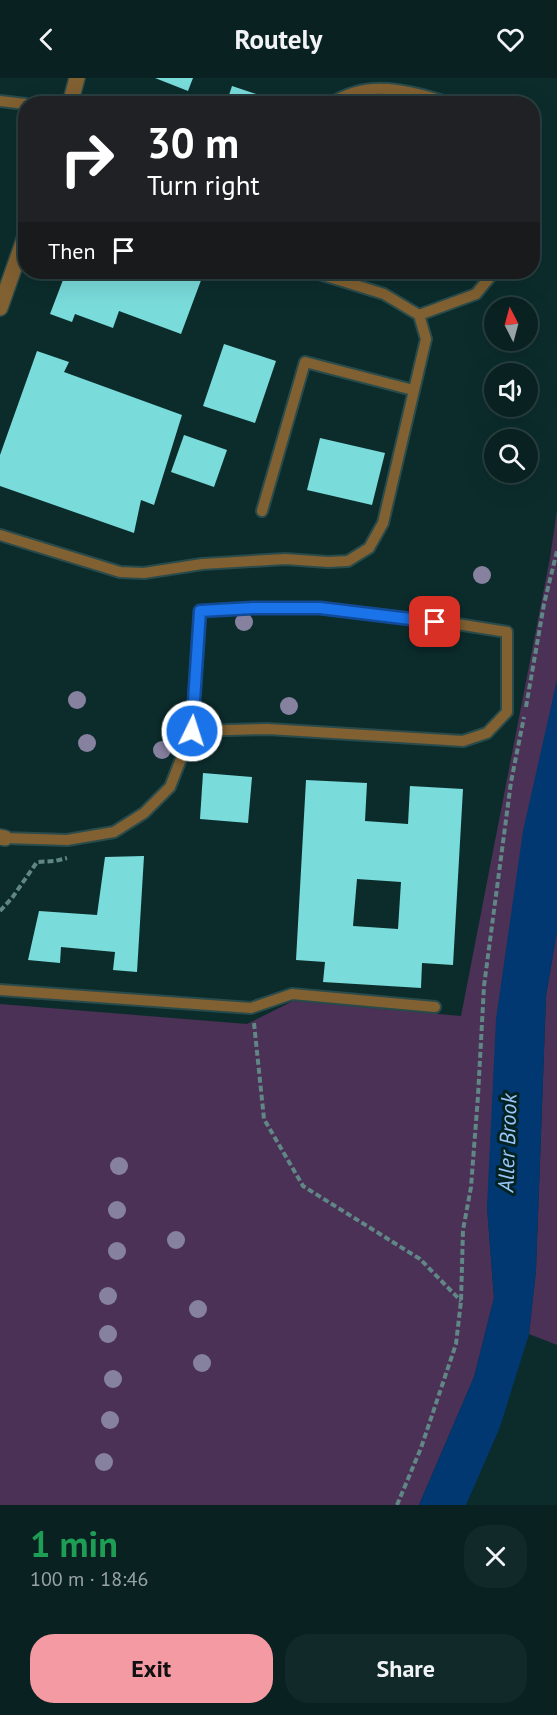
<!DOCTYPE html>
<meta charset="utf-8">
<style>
:root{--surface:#092121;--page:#12292a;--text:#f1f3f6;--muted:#99a3a5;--line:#293e3f;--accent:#f49aa2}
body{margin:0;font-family:"PT Sans",sans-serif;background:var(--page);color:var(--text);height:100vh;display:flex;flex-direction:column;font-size:22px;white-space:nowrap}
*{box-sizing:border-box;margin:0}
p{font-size:20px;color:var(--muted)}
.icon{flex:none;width:33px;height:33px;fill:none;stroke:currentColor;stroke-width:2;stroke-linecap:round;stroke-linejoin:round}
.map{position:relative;height:1427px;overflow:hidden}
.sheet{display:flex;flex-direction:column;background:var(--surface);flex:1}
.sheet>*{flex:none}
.hud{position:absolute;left:18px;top:18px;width:522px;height:183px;border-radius:24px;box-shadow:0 6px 24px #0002,0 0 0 2px var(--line);background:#202124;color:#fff;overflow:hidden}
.needle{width:39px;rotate:354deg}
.fabs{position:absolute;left:484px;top:219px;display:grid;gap:12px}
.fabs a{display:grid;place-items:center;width:54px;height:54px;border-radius:50%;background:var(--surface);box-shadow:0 6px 24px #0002,0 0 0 2px var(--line);font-size:30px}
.pin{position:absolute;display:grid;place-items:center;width:51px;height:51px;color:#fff;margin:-26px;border-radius:12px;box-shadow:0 3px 9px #0006}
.me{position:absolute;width:66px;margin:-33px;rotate:4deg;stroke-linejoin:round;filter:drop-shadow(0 0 4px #0008)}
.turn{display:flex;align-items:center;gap:21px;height:126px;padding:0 30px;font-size:27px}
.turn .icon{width:78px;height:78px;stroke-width:2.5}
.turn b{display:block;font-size:42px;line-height:51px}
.then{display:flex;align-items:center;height:57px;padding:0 30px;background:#0003;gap:12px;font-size:22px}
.round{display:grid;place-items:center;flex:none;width:63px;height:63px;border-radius:24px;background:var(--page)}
.summary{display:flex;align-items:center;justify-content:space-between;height:102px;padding:0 30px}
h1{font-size:36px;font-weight:700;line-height:45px;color:#1e9e55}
.action{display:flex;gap:12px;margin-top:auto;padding:12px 30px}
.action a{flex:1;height:69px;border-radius:24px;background:var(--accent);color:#111;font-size:24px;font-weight:700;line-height:69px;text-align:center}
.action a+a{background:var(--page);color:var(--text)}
header{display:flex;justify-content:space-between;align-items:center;height:78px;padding:0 30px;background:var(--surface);font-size:27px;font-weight:700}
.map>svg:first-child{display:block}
.green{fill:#4a3155}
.water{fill:#013871}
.building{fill:#79dbda;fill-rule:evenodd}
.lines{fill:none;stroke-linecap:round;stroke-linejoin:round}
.service-casing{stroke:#294b4b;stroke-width:14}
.minor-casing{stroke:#294b4b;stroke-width:18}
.path{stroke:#608686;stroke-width:4;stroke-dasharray:6 3;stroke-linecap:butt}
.service{stroke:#816031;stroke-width:10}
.minor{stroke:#816031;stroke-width:15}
.tree{fill:#8781a0}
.route-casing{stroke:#114b97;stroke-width:15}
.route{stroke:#1a73e8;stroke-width:10}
.labels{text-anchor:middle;stroke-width:6;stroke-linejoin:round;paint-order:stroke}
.water-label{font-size:22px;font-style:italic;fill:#9cc5f8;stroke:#022322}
</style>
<header><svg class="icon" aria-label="back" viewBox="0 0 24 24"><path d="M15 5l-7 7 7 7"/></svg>Routely<svg class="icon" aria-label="heart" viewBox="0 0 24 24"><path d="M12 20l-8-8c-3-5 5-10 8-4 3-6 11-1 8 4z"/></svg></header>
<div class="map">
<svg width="557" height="1427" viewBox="0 0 557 1427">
<rect width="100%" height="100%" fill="#0c2c2c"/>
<g class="green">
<path d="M557,432V602L549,641L487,1129L494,1220L474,1299L419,1427H0V926L247,946L293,923L461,938L550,480Z"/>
<path d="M557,853V1267L529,1256L536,1192L546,918Z"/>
</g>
<path class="water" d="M557,602V853L546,918L536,1192L529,1256L500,1349L466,1427H419L474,1299L494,1220L487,1129L496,941L523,753Z"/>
<g class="building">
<path d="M155,0H193L188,13Z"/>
<path d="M232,8L283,25V26H226Z"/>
<path d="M66,194L83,200L86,194H193L203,197L181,256L119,233L113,250L75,236L72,244L50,236Z"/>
<path d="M224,266L276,283L255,345L203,328Z"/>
<path d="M37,273L69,284L64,294L182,337L154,427L141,422L134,455L0,408V377Z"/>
<path d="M184,357L227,372L214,409L171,394Z"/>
<path d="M320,360L385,375L372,427L307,412Z"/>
<path d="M203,695L252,699L248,745L200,741Z"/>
<path d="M306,702L367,705L365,743L408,746L410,708L463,711L453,887L422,885L421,910L323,904L325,884L296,882ZM357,801L401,804L398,851L353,848Z"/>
<path d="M144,778L137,894L113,892L115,874L61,869L60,885L28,882L39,833L97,837L105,779Z"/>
</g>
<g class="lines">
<defs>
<g id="service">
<path d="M0,23L26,26"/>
<path d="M330,26C368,0 407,12 453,26"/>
<path d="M419,237L476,216L494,194"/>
<path d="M262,433L305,284L413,312"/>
<path d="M0,457L120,494L144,495L202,486L285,481L328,484L348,483L369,470L383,445L426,261L419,237L384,216L313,194"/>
<path d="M5,760L67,762L114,754L144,735L170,709L192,653L200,533L253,530H320L457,546L507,554V634L487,655L463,663L268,651L192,653"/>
<path d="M0,912L251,930L292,916L435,929"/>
</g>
<g id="minor">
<path d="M70,26L77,0"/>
<path d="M0,230L26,156"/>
<path d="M0,759L5,760"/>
</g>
</defs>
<use href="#service" class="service-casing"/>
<use href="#minor" class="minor-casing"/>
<g class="path">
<path d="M526,629L544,526L557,473"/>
<path d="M0,833L12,820L37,784L55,783L67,780"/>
<path d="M254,945L264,1041L303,1108L420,1181L461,1223"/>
<path d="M397,1427L421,1370L456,1266L461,1223L463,1152L471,1109L478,1018L484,908L511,704L524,639"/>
</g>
<use href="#service" class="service"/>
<use href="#minor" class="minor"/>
</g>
<g class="tree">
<circle cx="482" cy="497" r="9"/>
<circle cx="244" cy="544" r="9"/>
<circle cx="77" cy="622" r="9"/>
<circle cx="289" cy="628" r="9"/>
<circle cx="87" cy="665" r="9"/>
<circle cx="162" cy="672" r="9"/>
<circle cx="119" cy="1088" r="9"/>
<circle cx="117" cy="1132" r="9"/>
<circle cx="176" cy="1162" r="9"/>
<circle cx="117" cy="1173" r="9"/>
<circle cx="108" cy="1218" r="9"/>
<circle cx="198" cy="1231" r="9"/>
<circle cx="108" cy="1256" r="9"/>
<circle cx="202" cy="1285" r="9"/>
<circle cx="113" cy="1301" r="9"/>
<circle cx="110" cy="1342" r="9"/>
<circle cx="104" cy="1384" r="9"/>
</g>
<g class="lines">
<defs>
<path id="route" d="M192,653L200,533L253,530H320L435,544"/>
</defs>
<use href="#route" class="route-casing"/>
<use href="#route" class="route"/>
</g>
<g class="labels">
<g class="water-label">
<text transform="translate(507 1065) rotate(-88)" y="8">Aller Brook</text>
</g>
</g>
</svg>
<div class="fabs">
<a><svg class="needle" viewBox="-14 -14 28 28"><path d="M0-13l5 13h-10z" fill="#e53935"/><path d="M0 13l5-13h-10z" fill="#99a3a5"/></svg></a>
<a><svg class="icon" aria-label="sound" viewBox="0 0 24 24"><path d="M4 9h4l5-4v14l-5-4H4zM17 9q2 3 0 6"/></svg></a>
<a><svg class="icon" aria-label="search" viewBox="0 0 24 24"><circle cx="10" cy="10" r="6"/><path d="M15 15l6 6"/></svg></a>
</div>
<div class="pin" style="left:435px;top:544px;background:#d93025"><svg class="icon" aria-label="arrive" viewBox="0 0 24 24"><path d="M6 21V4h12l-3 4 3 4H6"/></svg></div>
<svg class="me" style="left:192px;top:653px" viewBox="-20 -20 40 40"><circle r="17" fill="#1a73e8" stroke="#fff" stroke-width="3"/><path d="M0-11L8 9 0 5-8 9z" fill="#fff"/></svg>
<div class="hud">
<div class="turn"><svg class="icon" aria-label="right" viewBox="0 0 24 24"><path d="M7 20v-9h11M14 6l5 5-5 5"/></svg><div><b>30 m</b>Turn right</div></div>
<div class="then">Then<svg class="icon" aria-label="arrive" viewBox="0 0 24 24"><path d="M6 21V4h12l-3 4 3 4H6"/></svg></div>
</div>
</div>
<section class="sheet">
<div class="summary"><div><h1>1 min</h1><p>100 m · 18:46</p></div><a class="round"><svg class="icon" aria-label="close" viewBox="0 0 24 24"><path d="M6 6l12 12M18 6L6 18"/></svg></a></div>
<div class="action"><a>Exit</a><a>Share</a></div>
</section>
